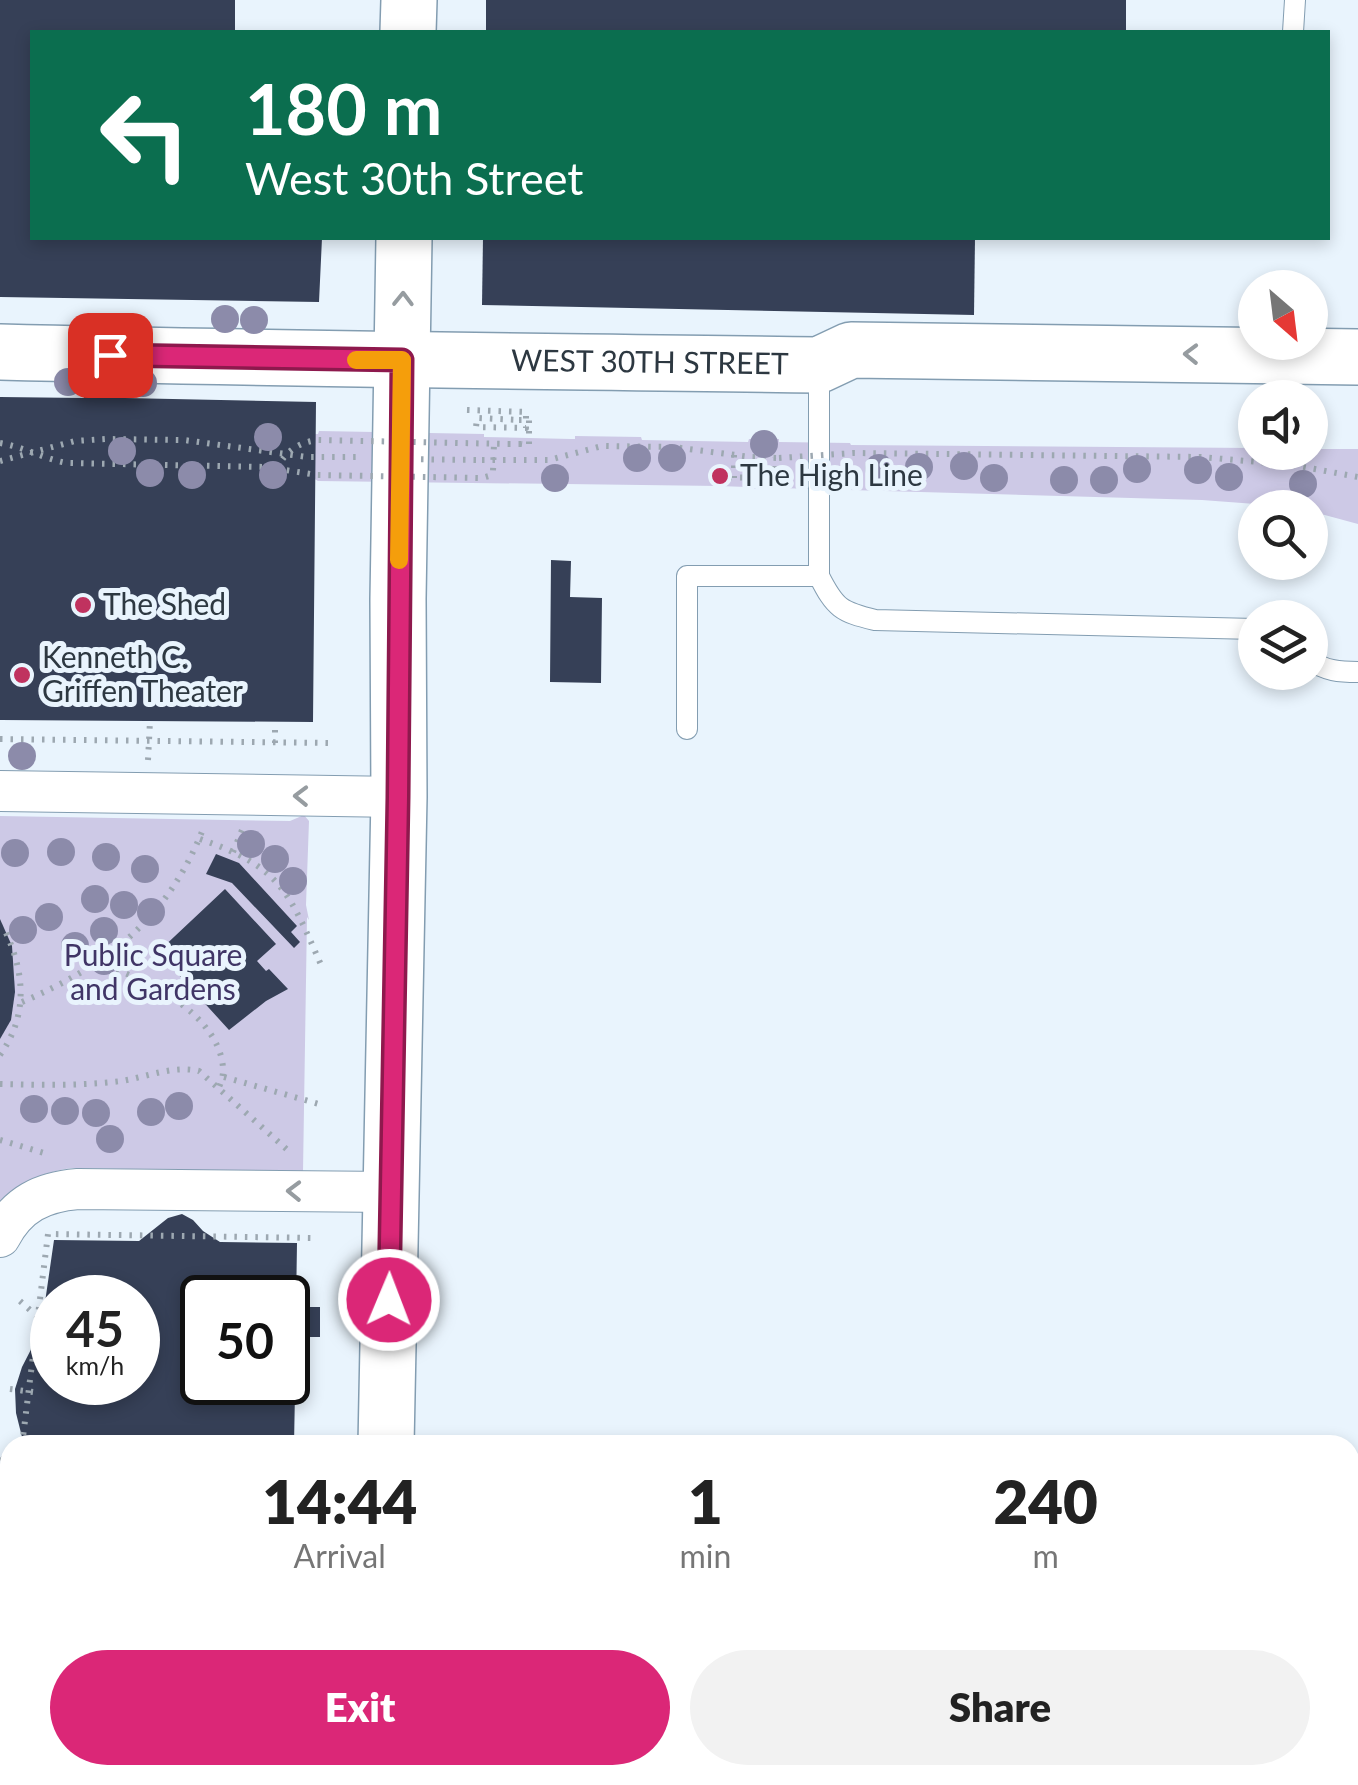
<!DOCTYPE html>
<style>
:root{--surface:#fff;--page:#f2f2f2;--text:#222;--muted:#767676;--accent:#db2777}
body{margin:0;font-family:Lato,sans-serif;background:var(--page);color:var(--text);height:100vh;display:flex;flex-direction:column;font-size:38px;white-space:nowrap}
*{box-sizing:border-box;margin:0}
p{font-size:32px;color:var(--muted)}
.icon{flex:none;width:55px;height:55px;fill:none;stroke:currentColor;stroke-width:2;stroke-linecap:round;stroke-linejoin:round}
.map{position:relative;flex:1;overflow:hidden}
.panel{position:absolute;left:0px;top:1435px;width:1360px;height:350px;display:flex;flex-direction:column;background:var(--surface);border-radius:30px 30px 0 0;box-shadow:0 5px 15px #0003}
.panel>*{flex:none}
.banner{position:absolute;left:30px;top:30px;width:1300px;height:210px;border-radius:0px;box-shadow:0 5px 15px #0003;background:#0b6e4f;color:#fff;overflow:hidden}
.needle{width:65px;rotate:152deg}
.tools{position:absolute;left:1238px;top:270px;display:grid;gap:20px}
.tools a{display:grid;place-items:center;width:90px;height:90px;border-radius:50%;background:var(--surface);box-shadow:0 5px 15px #0003;font-size:50px}
.speed{position:absolute;left:30px;top:1275px;display:flex;gap:20px;font-size:50px;font-weight:700;text-align:center}
.speed>*{display:grid;place-content:center;width:130px;height:130px;border-radius:50%;background:var(--surface);box-shadow:0 5px 15px #0003;line-height:1}
.speed small{font-size:25px;font-weight:400}
.speed .limit{border:5px solid #111;border-radius:15px;background:#fff;color:#111}
.pin{position:absolute;display:grid;place-items:center;width:85px;height:85px;color:#fff;margin:-42px;border-radius:20px;box-shadow:0 5px 15px #0006}
.me{position:absolute;width:110px;margin:-55px;rotate:1deg;stroke-linejoin:round;filter:drop-shadow(0 0 8px #0008)}
.turn{display:flex;align-items:center;gap:35px;height:210px;padding:0 50px;font-size:45px}
.turn .icon{width:130px;height:130px;stroke-width:2.5}
.turn b{display:block;font-size:70px;line-height:85px}
.eta{display:flex;justify-content:space-evenly;align-items:center;height:170px;text-align:center}
.eta b{font-size:60px;font-weight:800;line-height:70px}
.cta{display:flex;gap:20px;margin-top:auto;padding:20px 50px}
.cta a{flex:1;height:115px;border-radius:60px;background:var(--accent);color:#fff;font-size:40px;font-weight:800;line-height:115px;text-align:center}
.cta a+a{background:var(--page);color:var(--text)}
.map>svg:first-child{display:block}
.green{fill:#cdc9e6}
.building{fill:#364057;fill-rule:evenodd}
.lines{fill:none;stroke-linecap:round;stroke-linejoin:round}
.service-casing{stroke:#839db1;stroke-width:22}
.minor-casing{stroke:#839db1;stroke-width:42}
.secondary-casing{stroke:#839db1;stroke-width:58}
.primary-casing{stroke:#839db1;stroke-width:58}
.path{stroke:#9da8b1;stroke-width:6;stroke-dasharray:2.5 8;stroke-linecap:butt}
.service{stroke:#fff;stroke-width:20}
.minor{stroke:#fff;stroke-width:40}
.secondary{stroke:#fff;stroke-width:55}
.primary{stroke:#fff;stroke-width:55}
.path-bridge{stroke:#9da8b1;stroke-width:6;stroke-dasharray:2.5 8;stroke-linecap:butt}
.tree{fill:#8c8baa}
.oneway{stroke:#969ca0}
.route-casing{stroke:#8e194d;stroke-width:25}
.route{stroke:#db2777;stroke-width:18}
.slow{stroke:#f59e0b;stroke-width:18}
.poi-dot{fill:#c0325f;stroke:#e9f4fd;stroke-width:4}
.labels{text-anchor:middle;stroke-width:10;stroke-linejoin:round;paint-order:stroke}
.street-label{font-size:30px;fill:#2d3841;stroke:#e9f4fd}
.poi-label{font-size:30px;fill:#2d3841;stroke:#e9f4fd;text-anchor:start}
.park-label{font-size:30px;fill:#403566;stroke:#e9f4fd}
</style>
<div class="map">
<svg width="1358" height="1785" viewBox="0 0 1358 1785">
<rect width="100%" height="100%" fill="#e9f4fd"/>
<g class="green">
<path d="M319,431L484,434V437L571,439H575V436L641,437L642,440L748,442L749,439H779V442L850,443L851,445L1255,448V452H1310V449H1358V524L1310,511V508L1202,500L779,488L748,489L747,487L719,486L318,481L236,433L318,434Z"/>
<path d="M304,815L309,821L306,905L309,920L307,917L303,1172L72,1168C43,1172 21,1182 0,1201V816L290,821Z"/>
</g>
<g class="building">
<path d="M0,0H235V32H32V238H322L319,302L0,297Z"/>
<rect x="486" y="0" width="640" height="32"/>
<path d="M483,238H975L974,315L482,305Z"/>
<path d="M84,381L125,383V398L316,402L313,722L0,720V397L84,398Z"/>
<path d="M551,560L571,561L570,597L602,598L601,683L550,682Z"/>
<path d="M216,854L239,863L297,926L291,932L300,942L294,948L232,883L206,874Z"/>
<path d="M225,889L276,944L257,961L266,971L269,969L288,989L266,1001L229,1030L158,952Z"/>
<path d="M0,919L12,946L15,992L11,1020L0,1039Z"/>
<path d="M182,1214L193,1220L203,1231L220,1242L297,1243L296,1307H320V1337H296L294,1445H24L16,1413L15,1389L22,1367L41,1330L54,1240L139,1241L168,1218ZM52,1298H138V1382H52ZM202,1298H288V1382H202Z"/>
<rect x="1350" y="1465" width="8" height="34"/>
<path d="M0,1647H10V1775H289V1785H0Z"/>
</g>
<g class="lines">
<defs>
<g id="service">
<path d="M1293,32L1295,0"/>
<path d="M819,365V576C835,608 841,612 875,620L1255,629"/>
<path d="M1310,660C1325,671 1340,672 1358,672"/>
<path d="M687,729V576H819"/>
</g>
<g id="minor">
<path d="M0,791L399,797"/>
<path d="M0,1237C17,1204 42,1192 78,1189L391,1192"/>
<path d="M0,1590H10"/>
<path d="M1350,1611L1358,1612"/>
</g>
<g id="secondary">
<path d="M408,32L409,0"/>
<path d="M386,1445L399,797L398,599L404,238"/>
<path d="M376,1785L377,1775"/>
</g>
<g id="primary">
<path id="s1" d="M0,352C273,359 546,361 819,365L851,350L1358,357"/>
</g>
</defs>
<use href="#service" class="service-casing"/>
<use href="#minor" class="minor-casing"/>
<use href="#secondary" class="secondary-casing"/>
<use href="#primary" class="primary-casing"/>
<g class="path">
<path d="M467,410L526,412V428L476,427L477,418L519,420"/>
<path d="M0,443C24,447 44,459 67,463L266,467"/>
<path d="M508,444H521"/>
<path d="M734,455V478"/>
<path d="M482,460H549L602,446L673,447L751,457L779,458"/>
<path d="M0,461L75,441L105,439L184,440L307,457H359"/>
<path d="M719,477L772,478L774,475L775,458"/>
<path d="M0,739L328,743"/>
<path d="M275,743V722"/>
<path d="M148,760L150,721"/>
<path d="M200,839C281,867 289,892 322,967"/>
<path d="M233,852L242,830"/>
<path d="M97,963C141,977 207,1007 221,1056C224,1068 224,1076 219,1087"/>
<path d="M22,1002C108,965 168,918 203,829"/>
<path d="M0,1055C28,1016 25,974 6,933"/>
<path d="M224,1077L319,1104"/>
<path d="M0,1084C40,1085 81,1086 121,1081C147,1077 173,1065 199,1071L292,1154"/>
<path d="M0,1140L47,1154"/>
<path d="M20,1301L38,1317"/>
<path d="M10,1389L33,1392"/>
<path d="M22,1445L48,1234L316,1238"/>
<path d="M1,1457L10,1465"/>
</g>
<use href="#service" class="service"/>
<use href="#minor" class="minor"/>
<use href="#secondary" class="secondary"/>
<use href="#primary" class="primary"/>
<g class="path-bridge">
<path d="M519,420H529V445L521,444"/>
<path d="M779,458L854,453L1201,457L1293,465L1358,477"/>
<path d="M400,459L482,460"/>
<path d="M266,467L317,475L482,478L489,476L493,471L494,443"/>
<path d="M277,468C286,451 299,442 318,440L508,444"/>
</g>
</g>
<g class="tree">
<circle cx="225" cy="319" r="14"/>
<circle cx="254" cy="320" r="14"/>
<circle cx="68" cy="382" r="14"/>
<circle cx="143" cy="383" r="14"/>
<circle cx="268" cy="437" r="14"/>
<circle cx="764" cy="444" r="14"/>
<circle cx="122" cy="451" r="14"/>
<circle cx="637" cy="458" r="14"/>
<circle cx="672" cy="458" r="14"/>
<circle cx="964" cy="466" r="14"/>
<circle cx="919" cy="467" r="14"/>
<circle cx="879" cy="468" r="14"/>
<circle cx="1137" cy="469" r="14"/>
<circle cx="1198" cy="470" r="14"/>
<circle cx="150" cy="473" r="14"/>
<circle cx="192" cy="475" r="14"/>
<circle cx="273" cy="475" r="14"/>
<circle cx="1229" cy="477" r="14"/>
<circle cx="555" cy="478" r="14"/>
<circle cx="994" cy="478" r="14"/>
<circle cx="1064" cy="480" r="14"/>
<circle cx="1104" cy="480" r="14"/>
<circle cx="1303" cy="484" r="14"/>
<circle cx="22" cy="756" r="14"/>
<circle cx="251" cy="844" r="14"/>
<circle cx="61" cy="852" r="14"/>
<circle cx="15" cy="853" r="14"/>
<circle cx="106" cy="857" r="14"/>
<circle cx="275" cy="859" r="14"/>
<circle cx="145" cy="869" r="14"/>
<circle cx="293" cy="881" r="14"/>
<circle cx="95" cy="899" r="14"/>
<circle cx="124" cy="905" r="14"/>
<circle cx="151" cy="912" r="14"/>
<circle cx="49" cy="917" r="14"/>
<circle cx="23" cy="930" r="14"/>
<circle cx="104" cy="931" r="14"/>
<circle cx="75" cy="946" r="14"/>
<circle cx="104" cy="961" r="14"/>
<circle cx="179" cy="1106" r="14"/>
<circle cx="34" cy="1109" r="14"/>
<circle cx="65" cy="1111" r="14"/>
<circle cx="151" cy="1112" r="14"/>
<circle cx="96" cy="1113" r="14"/>
<circle cx="110" cy="1139" r="14"/>
</g>
<defs><path id="oneway-chevron" d="M-2-3.5L2.5 0L-2 3.5" fill="none" stroke-width="1.6" stroke-linecap="round" stroke-linejoin="round" transform="scale(2.5)"/></defs>
<g class="oneway">
<use href="#oneway-chevron" transform="translate(403 299) rotate(-89)"/>
<use href="#oneway-chevron" transform="translate(1191 354) rotate(-179)"/>
<use href="#oneway-chevron" transform="translate(301 796) rotate(-179)"/>
<use href="#oneway-chevron" transform="translate(294 1191) rotate(-179)"/>
</g>
<g class="lines">
<defs>
<path id="route" d="M110,355L402,360L398,797L389,1300"/>
</defs>
<use href="#route" class="route-casing"/>
<use href="#route" class="route"/>
<path class="slow" d="M356,360H402L399,560"/>
</g>
<g class="poi-dot">
<circle cx="720" cy="476" r="10"/>
<circle cx="83" cy="605" r="10"/>
<circle cx="22" cy="675" r="10"/>
</g>
<g class="labels">
<g class="street-label">
<text dy="10" stroke="none"><textPath href="#s1" startOffset="650">WEST 30TH STREET</textPath></text>
</g>
<g class="poi-label">
<text x="740" y="486">The High Line</text>
<text x="103" y="615">The Shed</text>
<text x="42" y="668">Kenneth C.<tspan x="42" dy="34">Griffen Theater</tspan></text>
</g>
<g class="park-label">
<text x="153" y="966">Public Square<tspan x="153" dy="34">and Gardens</tspan></text>
</g>
</g>
</svg>
<div class="tools">
<a><svg class="needle" viewBox="-14 -14 28 28"><path d="M0-13l5 13h-10z" fill="#e53935"/><path d="M0 13l5-13h-10z" fill="#767676"/></svg></a>
<a><svg class="icon" aria-label="sound" viewBox="0 0 24 24"><path d="M4 9h4l5-4v14l-5-4H4zM17 9q2 3 0 6"/></svg></a>
<a><svg class="icon" aria-label="search" viewBox="0 0 24 24"><circle cx="10" cy="10" r="6"/><path d="M15 15l6 6"/></svg></a>
<a><svg class="icon" aria-label="layers" viewBox="0 0 24 24"><path d="M12 4l9 5-9 5-9-5zM3 14l9 5 9-5"/></svg></a>
</div>
<div class="speed"><div>45<small>km/h</small></div><div class="limit">50</div></div>
<div class="pin" style="left:110px;top:355px;background:#d93025"><svg class="icon" aria-label="arrive" viewBox="0 0 24 24"><path d="M6 21V4h12l-3 4 3 4H6"/></svg></div>
<svg class="me" style="left:389px;top:1300px" viewBox="-20 -20 40 40"><circle r="17" fill="#db2777" stroke="#fff" stroke-width="3"/><path d="M0-11L8 9 0 5-8 9z" fill="#fff"/></svg>
<div class="banner">
<div class="turn"><svg class="icon" aria-label="left" viewBox="0 0 24 24"><path d="M17 20v-9H6M10 6l-5 5 5 5"/></svg><div><b>180 m</b>West 30th Street</div></div>
</div>
<section class="panel">
<div class="eta">
<div><b>14:44</b><p>Arrival</p></div>
<div><b>1</b><p>min</p></div>
<div><b>240</b><p>m</p></div>
</div>
<div class="cta"><a>Exit</a><a>Share</a></div>
</section>
</div>
